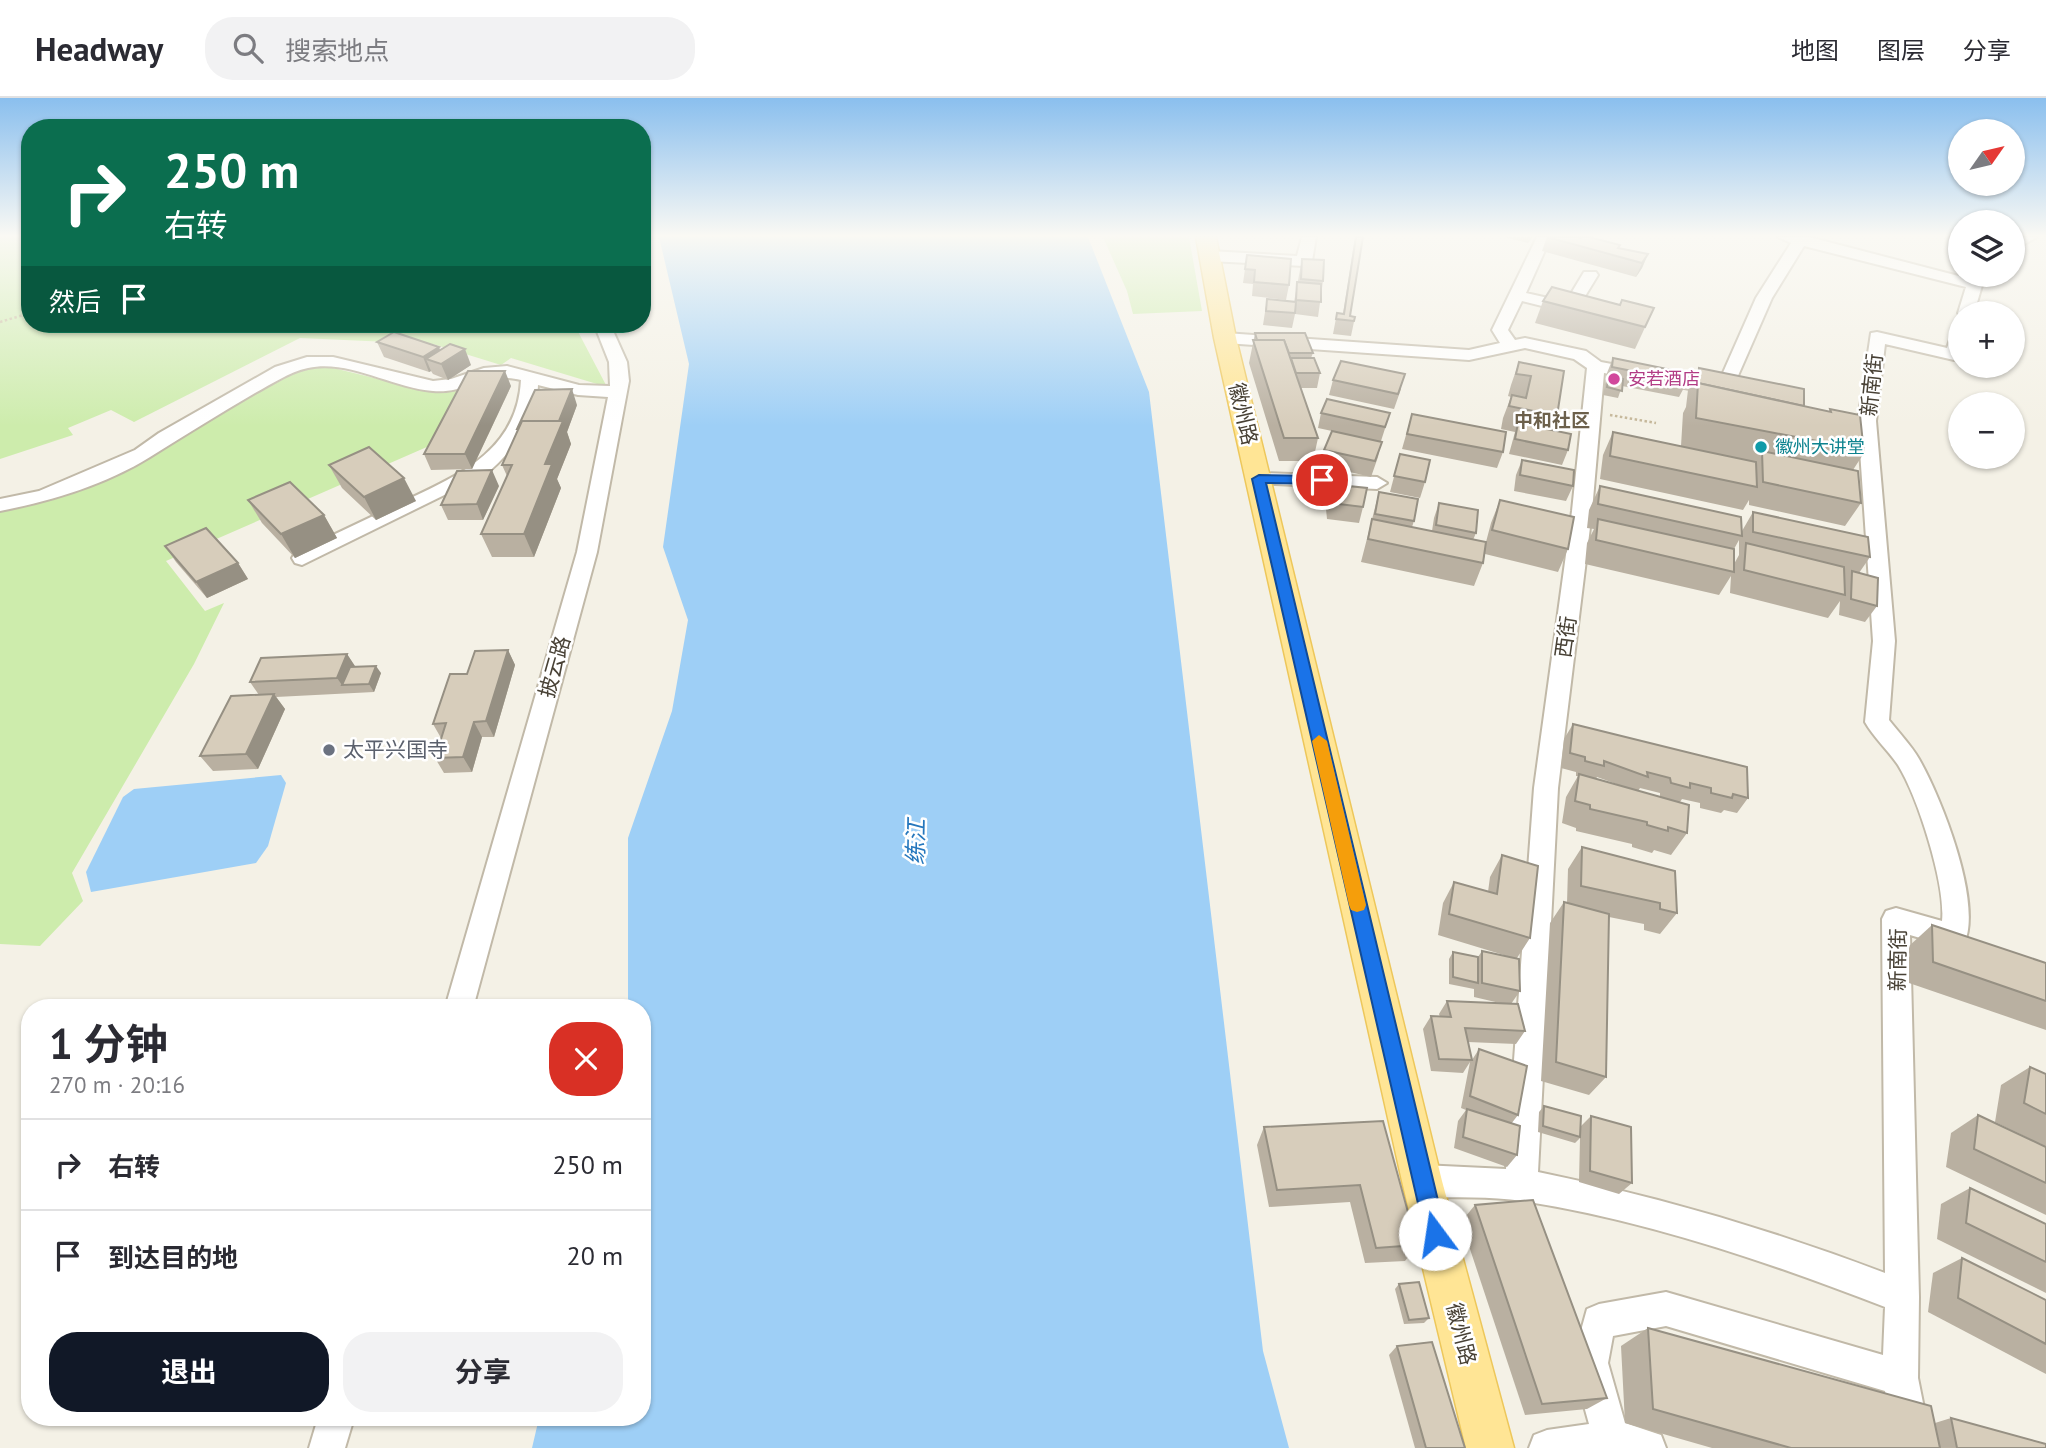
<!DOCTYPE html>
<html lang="zh">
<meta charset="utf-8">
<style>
:root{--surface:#fff;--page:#f2f2f3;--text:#2b2b33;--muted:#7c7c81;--line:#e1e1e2;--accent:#111827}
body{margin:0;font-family:"PT Sans","Noto Sans SC",sans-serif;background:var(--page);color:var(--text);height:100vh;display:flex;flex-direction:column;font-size:26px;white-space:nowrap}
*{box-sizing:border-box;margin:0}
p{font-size:23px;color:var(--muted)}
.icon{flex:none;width:38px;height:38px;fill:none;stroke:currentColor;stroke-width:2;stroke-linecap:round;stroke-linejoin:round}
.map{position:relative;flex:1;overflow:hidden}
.details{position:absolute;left:21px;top:901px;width:630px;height:427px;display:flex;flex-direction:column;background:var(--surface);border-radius:28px;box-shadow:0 2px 5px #0004}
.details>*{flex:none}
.guide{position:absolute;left:21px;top:21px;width:630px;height:214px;border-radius:28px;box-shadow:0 2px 5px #0004;background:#0b6e4f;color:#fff;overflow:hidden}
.needle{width:46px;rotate:56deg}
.tools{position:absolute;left:1948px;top:21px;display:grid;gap:14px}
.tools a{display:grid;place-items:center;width:77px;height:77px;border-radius:50%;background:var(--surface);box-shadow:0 2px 5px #0004;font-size:35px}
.pin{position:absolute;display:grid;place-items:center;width:60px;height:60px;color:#fff;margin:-30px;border:4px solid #fff;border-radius:50%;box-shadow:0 2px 7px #0007}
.me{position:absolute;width:77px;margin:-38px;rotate:346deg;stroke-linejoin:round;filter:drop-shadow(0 0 5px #0008)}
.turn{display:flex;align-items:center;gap:24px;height:147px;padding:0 28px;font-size:32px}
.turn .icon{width:91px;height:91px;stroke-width:2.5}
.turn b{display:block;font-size:49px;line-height:60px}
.then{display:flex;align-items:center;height:66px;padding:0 28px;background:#0003;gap:14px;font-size:26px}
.round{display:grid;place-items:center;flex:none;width:74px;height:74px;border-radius:28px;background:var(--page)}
.headline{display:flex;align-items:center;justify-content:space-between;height:119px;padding:0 28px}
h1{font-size:42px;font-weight:700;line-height:52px}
.button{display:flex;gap:14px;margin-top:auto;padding:14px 28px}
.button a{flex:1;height:80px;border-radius:28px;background:var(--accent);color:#fff;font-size:28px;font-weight:700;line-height:80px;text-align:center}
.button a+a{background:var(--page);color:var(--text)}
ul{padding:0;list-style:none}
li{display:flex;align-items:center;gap:21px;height:91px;padding:0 28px;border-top:2px solid var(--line)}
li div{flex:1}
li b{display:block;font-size:26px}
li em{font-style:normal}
header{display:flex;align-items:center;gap:42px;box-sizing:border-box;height:98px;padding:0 35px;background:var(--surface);border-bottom:2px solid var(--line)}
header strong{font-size:33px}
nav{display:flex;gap:38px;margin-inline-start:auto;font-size:24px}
.search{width:490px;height:63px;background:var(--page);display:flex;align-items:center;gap:18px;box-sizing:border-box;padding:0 24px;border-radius:28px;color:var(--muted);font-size:26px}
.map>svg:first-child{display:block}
.green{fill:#cdecac}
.water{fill:#9ecff6}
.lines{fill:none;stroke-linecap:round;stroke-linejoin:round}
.minor-casing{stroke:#c1b9a8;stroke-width:4}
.major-casing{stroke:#edc75b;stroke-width:3}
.path{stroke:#c4b698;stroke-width:2.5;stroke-dasharray:2.5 2.5;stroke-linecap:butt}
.minor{fill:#fff;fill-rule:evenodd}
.major{fill:#ffe595;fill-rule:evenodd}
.wall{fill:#b9b0a1;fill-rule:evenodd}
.shaded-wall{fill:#969083}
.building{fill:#d7cdbb;stroke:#969083;stroke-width:2}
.route{fill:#1a73e8;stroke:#114b97;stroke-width:2}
.slow{fill:#f59e0b}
.hotel-dot{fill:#d1479c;stroke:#fff;stroke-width:2.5}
.culture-dot{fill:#0f9aa8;stroke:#fff;stroke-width:2.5}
.worship-dot{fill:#6b7280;stroke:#fff;stroke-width:2.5}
.labels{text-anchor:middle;stroke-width:5;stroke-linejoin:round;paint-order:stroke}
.far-hotel-label{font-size:18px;fill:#b23c85;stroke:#fff;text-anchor:start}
.far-culture-label{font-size:18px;fill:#0d838f;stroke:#fff;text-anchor:start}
.far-neighbourhood-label{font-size:19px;font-weight:bold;fill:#6c604b;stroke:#fff}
.street-label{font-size:21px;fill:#484135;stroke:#fff}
.worship-label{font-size:21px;fill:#5b616d;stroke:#fff;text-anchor:start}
.water-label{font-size:23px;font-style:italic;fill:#2577bd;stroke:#fff}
</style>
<header>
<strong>Headway</strong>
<div class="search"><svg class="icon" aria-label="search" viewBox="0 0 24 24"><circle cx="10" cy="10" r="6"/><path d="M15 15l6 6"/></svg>搜索地点</div>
<nav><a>地图</a><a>图层</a><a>分享</a></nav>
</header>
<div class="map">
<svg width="2046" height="1350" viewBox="0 0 2046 1350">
<rect width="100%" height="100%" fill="#f4f1e6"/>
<g class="green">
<path d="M0,139H30V226H574L607,289L511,260L501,267L433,246L300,240L134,324L111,312L68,330L73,337L0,361Z"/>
<path d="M1103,139H1189L1202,213L1133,216L1127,193Z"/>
<path d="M325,268L428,293L465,289L436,345L166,463L205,513L224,505L194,566L72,775L83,803L40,848L0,846V413L44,403L154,350L304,270Z"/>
</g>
<g class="water">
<path d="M659,139H1088L1149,294L1263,1253L1289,1350H532L539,1320H642V910H628V740L672,613L688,522L663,449L689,266Z"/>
<path d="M281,677L286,685L268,748L256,765L91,794L86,774L123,699L134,691Z"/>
</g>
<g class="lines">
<defs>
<g id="minor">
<path d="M1302,139H1316L1312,163L1304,168L1210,163L1202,158L1210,153L1297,158Z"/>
<path d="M1537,139H1551L1526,195L1566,204L1584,174H1596L1598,177L1576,213L1570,215L1522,203L1508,232L1515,242L1525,240L1586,253L1601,264L1718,286L1756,200L1791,145L1778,139H1809L1970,181L1973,177H1990L1983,184L1974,215H1960V218L1958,215L1966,189L1804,148L1772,200L1730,296L1722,297L1604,275L1592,413L1558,690L1538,1074C1656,1098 1772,1132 1885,1175L1882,821L1886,813L1896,810L1942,823C1946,787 1918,699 1898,667C1888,652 1874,640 1865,624L1873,543L1858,323L1871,235L1877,234L1947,250L1952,236L1960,231V261L1954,262L1885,246L1876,323L1895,543L1889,622C1899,635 1911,647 1919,661C1941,699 1983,805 1964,846L1954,850L1910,837L1919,1199L1918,1280L1932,1350H1896L1885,1293L1666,1228L1613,1238L1608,1265L1625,1325L1661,1337L1666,1350H1529L1534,1337L1547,1332L1589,1326L1572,1265L1587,1211L1599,1206L1666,1194L1883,1257L1885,1209C1769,1164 1646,1122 1523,1103C1490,1098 1455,1100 1422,1099L1411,1094L1406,1083L1411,1072L1422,1067L1506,1071L1534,690L1572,413L1587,270L1574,261L1525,250L1469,262L1225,245L1217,240L1225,235L1469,252L1500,245L1492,232Z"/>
<path d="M2019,139H2037L2012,153V143Z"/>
<path d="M594,226H610L627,264L629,283L597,454L473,910H445L577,454L608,299L578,297L538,287C537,324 512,354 485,377L302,467L295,465L292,460L295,455C329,439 363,423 396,407C454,379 517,356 521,282C486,273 466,296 433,293C392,290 349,261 308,270C289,274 272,286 255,295C219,316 185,337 150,359C105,387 51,403 0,413V401L39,393L135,352L159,335L275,269L307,259H333L433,283L451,281L484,270L507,268L579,287L610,288L609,264Z"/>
<path d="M1259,375L1377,379L1387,385L1377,391L1252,385L1249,381L1252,377Z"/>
<path d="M318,1320H354L345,1350H309Z"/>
</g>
<path id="major" d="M1196,139H1216L1236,240L1442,1083L1514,1350H1466L1402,1083L1214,240Z"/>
</defs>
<use href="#minor" class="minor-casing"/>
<use href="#major" class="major-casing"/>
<g class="path">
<path d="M0,224L30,215"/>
<path d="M1610,317L1656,325"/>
</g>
<use href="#minor" class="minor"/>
<use href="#major" class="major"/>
</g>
<g class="wall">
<path d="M1355,139H1363L1350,218L1355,219L1351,238L1333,236L1337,215L1343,216Z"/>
<path d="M1504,139H1533L1528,145Z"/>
<path d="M1547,139L1619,150L1648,156L1642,170L1636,179L1542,153Z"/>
<path d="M1247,157L1289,187L1286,202L1252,198L1253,186L1243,185Z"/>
<path d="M1302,161L1323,183L1318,219L1295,216L1292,230L1263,227L1267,201L1294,204Z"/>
<path d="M1543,203L1654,210L1635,251L1535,225Z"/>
<path d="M1255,235L1313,255L1311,260L1320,275L1317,290H1301L1318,340L1313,363H1279L1249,265Z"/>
<path d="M377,244L440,252L471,267L448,282L433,276L431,273L429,274L384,259Z"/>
<path d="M1613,260L1687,284L1679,299L1622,288L1618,300L1603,297L1607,275Z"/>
<path d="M1519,264L1564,273L1557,318L1551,332L1568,352L1562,367L1509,356L1515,334L1501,331L1503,320L1511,299L1508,298L1511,287Z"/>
<path d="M1699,270L1804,308L1829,314L1830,311L1864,355L1853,372L1861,405L1845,428L1749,407V402L1743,412L1600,381L1603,357L1613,334L1681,348L1683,315L1686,309L1688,292Z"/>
<path d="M1333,282L1401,291L1394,311L1329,297Z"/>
<path d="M511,288L472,371L431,372L424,356Z"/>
<path d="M577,307L567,334L571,346L557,381L561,390L534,459H492L481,436L507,378L502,367L518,332L517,331Z"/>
<path d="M1321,315H1390L1381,343L1378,359L1371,379L1320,367L1324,352L1332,333L1318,330Z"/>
<path d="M1412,316L1503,354L1497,370L1402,351Z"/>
<path d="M1400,356L1425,384L1420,400L1390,394Z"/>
<path d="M1522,362L1573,388L1566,403L1514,393L1516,377Z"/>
<path d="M329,367L416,403L376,422L342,390Z"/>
<path d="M1329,386L1363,409L1359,425L1327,421L1325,401Z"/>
<path d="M499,388L483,422H448L441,407Z"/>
<path d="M1600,388L1742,433L1753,414L1870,459L1859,475L1877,508L1865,524L1839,517L1840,503L1828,520L1730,495L1731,478L1719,497L1585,466L1587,445L1594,431L1587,430L1589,412ZM1739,442V457L1734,466V451Z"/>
<path d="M1379,394L1414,423L1412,429L1432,433L1434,420L1439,405L1476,435L1473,442L1486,444L1491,425L1500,402L1568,451L1558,474L1485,456L1483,465L1474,488L1361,464Z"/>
<path d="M248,402L324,417L337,440L295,460L262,425Z"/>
<path d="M165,448L238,465L248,481L207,500L176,464Z"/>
<path d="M508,552L515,567L494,639H482L472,674L444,675L435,660L441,640L433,626L467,576Z"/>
<path d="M347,556L355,569L381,575L374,594L276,599L285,611L258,671L213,673L200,658L259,597L250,584Z"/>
<path d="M1573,626L1748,700L1737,715L1724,712L1721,715L1700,710V705L1682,701L1680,704L1687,735L1671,757L1654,752L1652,755L1632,749V746L1576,733V730L1562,725L1566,699L1578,678H1576V674L1561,670L1564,641ZM1597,679L1622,688L1596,681ZM1640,690L1660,695V699L1638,693Z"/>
<path d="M1582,749L1677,815L1660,836L1644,832V826L1609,819L1606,979L1589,997L1541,983L1550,825L1564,804L1567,805L1568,771Z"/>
<path d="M1502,757L1530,840L1517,860L1520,893L1511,906L1525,933L1516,946L1468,944L1472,962L1479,951L1518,1017L1511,1026L1517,1057L1507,1069L1454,1050L1458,1023L1466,1012L1461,1010L1470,964L1463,975L1431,973L1423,931L1431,918L1440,919L1439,916L1447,903L1504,906L1474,899V891L1449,886V861L1453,854L1478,859L1482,853L1507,858L1438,837L1443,805L1454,784L1488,794L1490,779Z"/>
<path d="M1932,827L2046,865V932L1909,885V848Z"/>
<path d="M2030,969L2046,976V1117L1946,1069L1951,1035L1978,1017L2041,1046L1995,1024L2001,987Z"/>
<path d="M1544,1008L1580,1029L1591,1018L1632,1085L1619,1096L1579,1084L1580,1040L1575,1045L1538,1034L1539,1014Z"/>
<path d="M1383,1023L1417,1147L1405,1163L1365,1165L1350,1104L1269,1109L1257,1047L1264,1029Z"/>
<path d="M1970,1090L2046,1126V1195L1937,1141L1941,1106Z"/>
<path d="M1475,1107L1607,1300L1587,1311L1525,1317L1461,1124Z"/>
<path d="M1962,1160L2046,1202V1276L1928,1214L1933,1175Z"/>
<path d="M1399,1186L1429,1220L1424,1225L1404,1226L1395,1191Z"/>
<path d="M1648,1230L1935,1325L1951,1320L2046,1350H1712L1625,1325L1621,1248Z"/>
<path d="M1397,1248L1465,1350H1415L1389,1257Z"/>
</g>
<g class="shaded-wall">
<path d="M1648,156L1642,170L1636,179L1642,165Z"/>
<path d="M439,249L445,264L426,261L431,273L429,274L423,259Z"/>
<path d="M465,251L471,267L448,282L441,266Z"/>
<path d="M505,273L511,288L472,371L465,356Z"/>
<path d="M572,291L577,307L567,334L571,346L557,381L561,390L534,459L524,436L556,330Z"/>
<path d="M492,372L499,388L483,422L477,406Z"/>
<path d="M404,380L416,403L376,422L364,399Z"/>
<path d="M324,417L337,440L295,460L281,436Z"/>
<path d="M238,465L248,481L207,500L196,484Z"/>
<path d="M508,552L515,567L494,639L486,623Z"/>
<path d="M347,556L357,571L342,587L337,580Z"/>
<path d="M376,568L381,575L374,594L369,586Z"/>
<path d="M274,596L285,611L258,671L246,656Z"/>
<path d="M474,624L482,639L472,674L463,659Z"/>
</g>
<g class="building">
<path d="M1356,139H1363L1350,218L1355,219L1354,223L1336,221L1337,215L1344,216Z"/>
<path d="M1547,139H1577L1581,140L1582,139H1589L1620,147L1618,150L1648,156L1642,165Z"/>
<path d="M1247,157L1291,161L1289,187L1254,184L1255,172L1245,171Z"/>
<path d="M1302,161L1324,162L1323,183L1301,181Z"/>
<path d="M1297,184L1321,186V204L1296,202Z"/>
<path d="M1552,189L1620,207L1622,202L1654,210L1645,229L1543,203Z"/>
<path d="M1267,201L1296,204L1295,215L1266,213Z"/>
<path d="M394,234L439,249L423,259L377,244Z"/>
<path d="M1255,235H1305L1313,255H1289L1284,242H1257Z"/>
<path d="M1253,242H1284L1318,340H1284Z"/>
<path d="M450,246L465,251L441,266L426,261Z"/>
<path d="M1291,260H1314L1320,275H1296Z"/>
<path d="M1613,260L1687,275V284L1612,269Z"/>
<path d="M1341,263L1405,276L1398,296L1333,282Z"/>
<path d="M1519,264L1564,273L1557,318L1509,308L1512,297L1526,300L1531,278L1516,276Z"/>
<path d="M1699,270L1804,291V308L1698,285V287Z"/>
<path d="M468,273H505L465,356H424Z"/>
<path d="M1609,278L1623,281L1622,293L1607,289Z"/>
<path d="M1698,285L1831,314L1830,311L1860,317L1864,355L1833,348V346L1696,320Z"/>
<path d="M572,291L559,323H522L519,331H517L535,292Z"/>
<path d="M1327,301L1390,315L1385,329L1321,315Z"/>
<path d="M1412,316L1506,334L1503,354L1407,336Z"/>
<path d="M522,323H563L545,366H552L524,436H481L512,367H502Z"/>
<path d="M1518,325L1571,336L1568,352L1515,341Z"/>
<path d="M1332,333L1382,344L1375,363L1324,352Z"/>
<path d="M1613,334L1756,364L1757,389L1610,358Z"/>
<path d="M369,349L404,380L364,399L329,367Z"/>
<path d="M1762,353L1858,373L1861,405L1763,384Z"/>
<path d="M1400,356L1430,362L1425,384L1394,378Z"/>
<path d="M1522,362L1574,372L1573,388L1520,377Z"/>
<path d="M492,372L477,406L441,407L457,373Z"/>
<path d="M290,384L324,417L281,436L248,402Z"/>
<path d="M1329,386L1367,390L1363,409L1331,405Z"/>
<path d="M1600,388L1741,419L1742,438L1598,406Z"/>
<path d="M1379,394L1418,401L1414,423L1375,416Z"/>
<path d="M1500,402L1574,419L1568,451L1492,432Z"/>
<path d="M1439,405L1478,412L1476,435L1436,427Z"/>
<path d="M1753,414L1868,439L1870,459L1753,434Z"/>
<path d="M1372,421L1486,444L1483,465L1368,441Z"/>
<path d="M1598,421L1734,451V474L1596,442Z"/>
<path d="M206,430L238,465L196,484L165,448Z"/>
<path d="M1746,445L1844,469L1845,497L1744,472Z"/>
<path d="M1852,473L1878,480L1877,508L1851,501Z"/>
<path d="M508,552L486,623L474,624L463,659L435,660L446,625L433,626L450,576H467L475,553Z"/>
<path d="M347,556L337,580L250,584L261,560Z"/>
<path d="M376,568L369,586L342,587L350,569Z"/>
<path d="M274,596L246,656L200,658L231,598Z"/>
<path d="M1573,626L1747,669L1748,700L1733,696L1732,700L1711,695V690L1690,685V690L1671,685L1670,680L1647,674L1648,679L1604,663V668L1585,663V659L1570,655Z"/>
<path d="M1579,676L1689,707L1687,735L1668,729V733L1647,727V724L1590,711V707L1575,703Z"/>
<path d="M1582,749L1675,773L1677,815L1660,811V805L1581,788Z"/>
<path d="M1502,757L1538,768L1530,840L1449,816L1454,784L1497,796Z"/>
<path d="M1564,804L1609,816L1606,979L1556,964Z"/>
<path d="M1932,827L2046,865V903L1933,864Z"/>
<path d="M1482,853L1519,861L1520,893L1482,885Z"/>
<path d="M1453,854L1478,859V885L1453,879Z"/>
<path d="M1447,903L1518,906L1525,933L1465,930L1472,962L1439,961L1431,918L1451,919Z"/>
<path d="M1479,951L1527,968L1518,1017L1470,998Z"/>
<path d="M2030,969L2046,976V1016L2024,1005Z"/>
<path d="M1544,1008L1581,1018L1580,1039L1543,1028Z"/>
<path d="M1467,1011L1520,1028L1517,1057L1463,1039Z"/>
<path d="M1978,1017L2046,1049V1085L1974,1051Z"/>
<path d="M1591,1018L1631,1029L1632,1085L1590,1073Z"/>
<path d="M1383,1023L1417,1147L1376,1150L1360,1087L1277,1092L1264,1029Z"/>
<path d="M1970,1090L2046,1126V1164L1966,1125Z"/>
<path d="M1533,1102L1607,1300L1542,1306L1475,1107Z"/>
<path d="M1962,1160L2046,1202V1246L1958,1200Z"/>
<path d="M1419,1184L1429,1220L1409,1222L1399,1186Z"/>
<path d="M1648,1230L1931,1308L1940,1350H1791L1653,1311Z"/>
<path d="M1432,1244L1465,1350H1426L1397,1248Z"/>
<path d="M1951,1320L2046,1346V1350H1957Z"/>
</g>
<linearGradient id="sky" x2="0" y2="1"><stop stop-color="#8abfee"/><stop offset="0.42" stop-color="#faf9f4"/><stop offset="1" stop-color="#faf9f4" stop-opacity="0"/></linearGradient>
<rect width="2046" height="328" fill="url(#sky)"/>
<path class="route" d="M1259,377L1322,378L1329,382L1322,386L1266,385L1446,1136L1443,1144L1435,1147L1428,1144L1425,1136L1252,381Z"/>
<path class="slow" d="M1319,637L1327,643L1366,807L1364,812L1357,814L1351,812L1349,807L1312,643Z"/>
<circle class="hotel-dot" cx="1614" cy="281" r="7"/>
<circle class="culture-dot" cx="1761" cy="349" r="7"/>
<circle class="worship-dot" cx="329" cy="652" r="7"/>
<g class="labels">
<g class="far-hotel-label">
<text x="1628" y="287">安若酒店</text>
</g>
<g class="far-culture-label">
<text x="1775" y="355">徽州大讲堂</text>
</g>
<g class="far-neighbourhood-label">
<text x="1552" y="329">中和社区</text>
</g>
<g class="street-label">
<text transform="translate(1872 287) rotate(-84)" y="7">新南街</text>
<text transform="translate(1243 316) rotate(77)" y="7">徽州路</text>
<text transform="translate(1566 539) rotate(-82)" y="7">西街</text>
<text transform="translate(555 569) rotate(-74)" y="7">披云路</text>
<text transform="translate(1898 862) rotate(-89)" y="7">新南街</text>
<text transform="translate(1461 1236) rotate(76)" y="7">徽州路</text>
</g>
<g class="worship-label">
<text x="343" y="659">太平兴国寺</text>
</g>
<g class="water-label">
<text transform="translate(916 744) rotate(-89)" y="8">练江</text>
</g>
</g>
</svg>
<div class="tools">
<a><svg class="needle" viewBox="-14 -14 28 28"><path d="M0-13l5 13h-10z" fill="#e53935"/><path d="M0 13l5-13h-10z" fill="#7c7c81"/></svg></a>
<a><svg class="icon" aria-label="layers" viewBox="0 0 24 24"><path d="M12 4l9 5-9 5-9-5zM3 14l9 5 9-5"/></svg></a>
<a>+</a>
<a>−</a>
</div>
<div class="pin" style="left:1322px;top:382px;background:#d93025"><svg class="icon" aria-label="arrive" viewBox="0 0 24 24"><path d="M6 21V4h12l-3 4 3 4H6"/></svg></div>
<svg class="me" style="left:1435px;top:1136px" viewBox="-20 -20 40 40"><circle r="19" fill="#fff"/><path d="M0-13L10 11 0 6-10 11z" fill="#1a73e8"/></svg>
<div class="guide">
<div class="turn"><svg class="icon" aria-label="right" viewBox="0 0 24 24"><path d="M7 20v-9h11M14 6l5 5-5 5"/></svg><div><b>250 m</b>右转</div></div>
<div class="then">然后<svg class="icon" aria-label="arrive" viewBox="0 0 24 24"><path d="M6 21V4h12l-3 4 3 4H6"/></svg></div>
</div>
<section class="details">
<div class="headline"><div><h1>1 分钟</h1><p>270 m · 20:16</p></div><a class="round" style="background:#d93025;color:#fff"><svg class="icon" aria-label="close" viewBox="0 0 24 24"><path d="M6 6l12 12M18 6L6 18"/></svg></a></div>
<ul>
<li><svg class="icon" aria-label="right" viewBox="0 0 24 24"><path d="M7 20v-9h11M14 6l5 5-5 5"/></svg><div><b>右转</b></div><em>250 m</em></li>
<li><svg class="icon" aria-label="arrive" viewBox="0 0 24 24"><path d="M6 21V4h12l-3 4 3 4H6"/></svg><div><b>到达目的地</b></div><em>20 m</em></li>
</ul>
<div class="button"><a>退出</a><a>分享</a></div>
</section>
</div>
